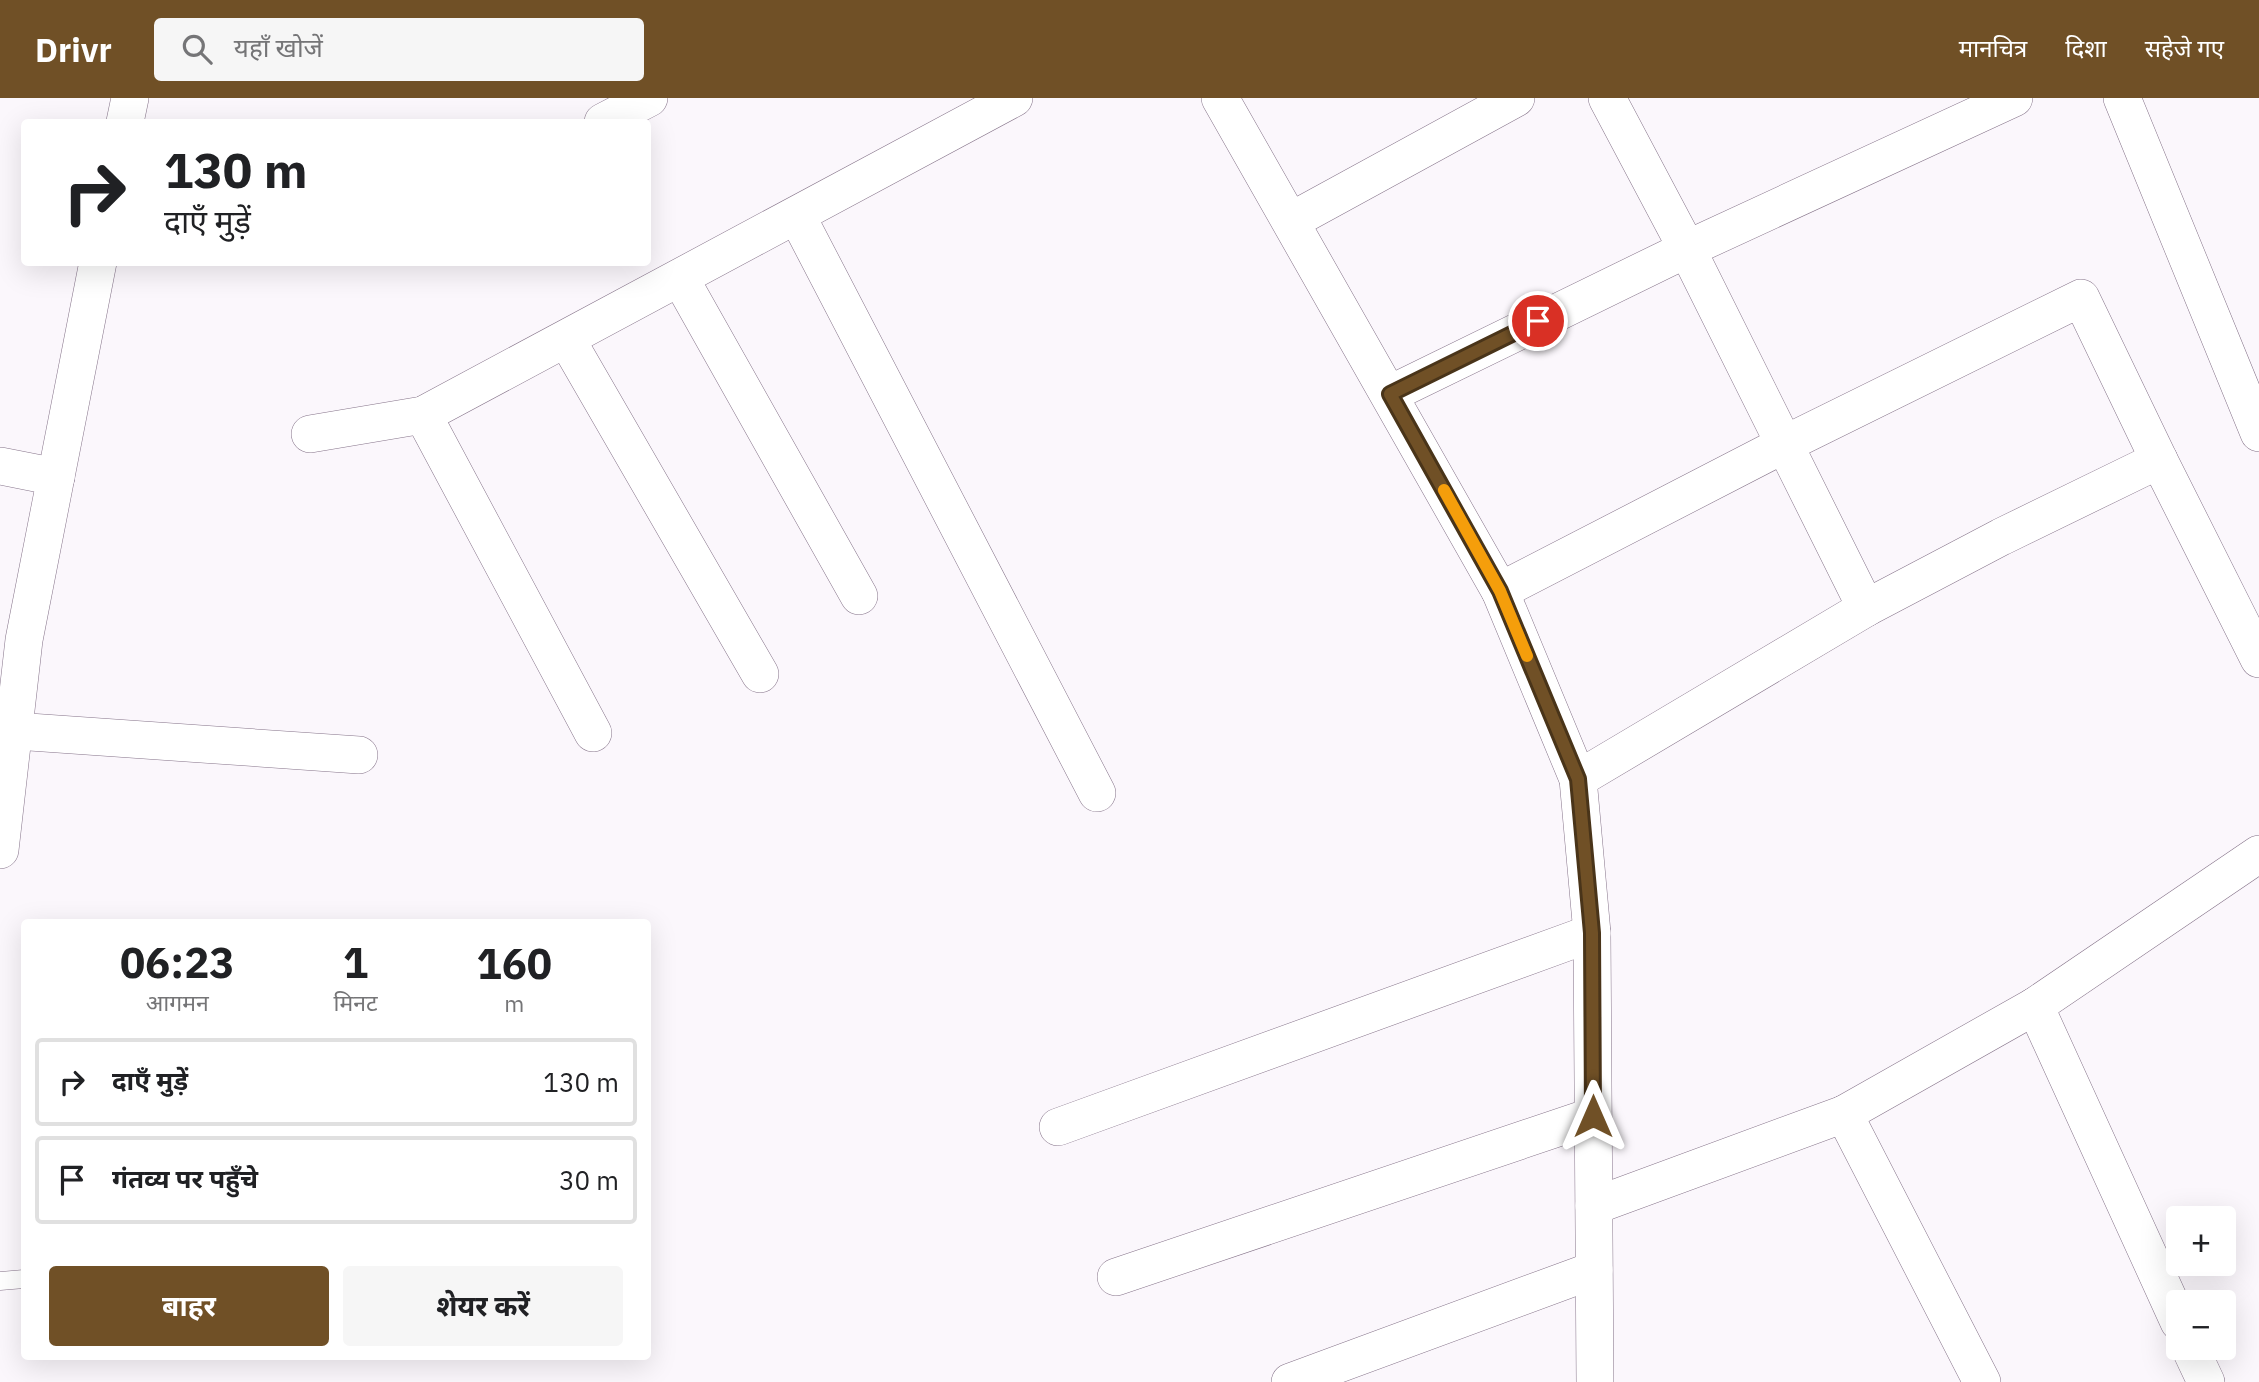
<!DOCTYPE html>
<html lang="hi">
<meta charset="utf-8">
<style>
:root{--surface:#fff;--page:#f6f6f6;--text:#202124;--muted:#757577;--line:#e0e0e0;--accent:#705026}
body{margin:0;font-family:"IBM Plex Sans","Noto Sans Devanagari",sans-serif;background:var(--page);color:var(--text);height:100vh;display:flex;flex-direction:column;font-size:26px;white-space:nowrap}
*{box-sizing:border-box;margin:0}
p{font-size:23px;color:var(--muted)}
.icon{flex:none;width:38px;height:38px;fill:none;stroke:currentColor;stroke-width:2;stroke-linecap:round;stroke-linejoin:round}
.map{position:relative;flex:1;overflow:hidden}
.panel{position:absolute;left:21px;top:821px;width:630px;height:441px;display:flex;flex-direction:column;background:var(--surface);border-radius:7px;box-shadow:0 7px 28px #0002}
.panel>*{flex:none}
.top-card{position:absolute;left:21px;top:21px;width:630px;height:147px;border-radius:7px;box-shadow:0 7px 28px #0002;background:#fff;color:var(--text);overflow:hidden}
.fabs{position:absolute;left:2166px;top:1108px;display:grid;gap:14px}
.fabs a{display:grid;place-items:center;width:70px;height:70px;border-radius:7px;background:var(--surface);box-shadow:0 7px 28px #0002;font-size:35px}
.pin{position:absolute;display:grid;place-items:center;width:60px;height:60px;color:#fff;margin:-30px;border:4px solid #fff;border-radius:50%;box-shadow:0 2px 7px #0007}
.me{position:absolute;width:77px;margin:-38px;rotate:0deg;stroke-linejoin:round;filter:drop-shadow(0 0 5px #0008)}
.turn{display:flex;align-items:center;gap:24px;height:147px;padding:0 28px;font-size:32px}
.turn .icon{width:91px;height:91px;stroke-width:2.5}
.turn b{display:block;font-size:49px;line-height:60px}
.eta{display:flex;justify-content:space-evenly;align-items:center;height:119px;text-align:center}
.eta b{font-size:42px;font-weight:700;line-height:49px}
.action{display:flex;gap:14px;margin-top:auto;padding:14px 28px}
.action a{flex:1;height:80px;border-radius:7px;background:var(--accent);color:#fff;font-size:28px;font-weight:700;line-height:80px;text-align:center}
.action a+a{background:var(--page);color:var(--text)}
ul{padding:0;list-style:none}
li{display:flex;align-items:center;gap:21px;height:88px;margin:0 14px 10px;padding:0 14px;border:4px solid var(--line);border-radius:7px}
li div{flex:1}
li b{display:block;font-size:26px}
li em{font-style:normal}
header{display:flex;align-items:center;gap:42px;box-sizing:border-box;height:98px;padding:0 35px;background:var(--accent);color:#fff}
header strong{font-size:33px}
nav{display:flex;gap:38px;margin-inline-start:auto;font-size:24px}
.search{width:490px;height:63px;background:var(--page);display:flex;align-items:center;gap:18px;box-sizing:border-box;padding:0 24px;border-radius:7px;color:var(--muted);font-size:26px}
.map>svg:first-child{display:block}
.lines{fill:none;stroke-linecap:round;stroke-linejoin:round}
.service-casing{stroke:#86748a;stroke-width:19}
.minor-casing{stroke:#86748a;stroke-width:38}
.service{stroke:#fff;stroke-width:18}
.minor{stroke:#fff;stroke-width:37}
.route-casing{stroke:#493419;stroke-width:18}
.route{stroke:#705026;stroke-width:12}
.slow{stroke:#f59e0b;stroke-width:12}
</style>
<header>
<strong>Drivr</strong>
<div class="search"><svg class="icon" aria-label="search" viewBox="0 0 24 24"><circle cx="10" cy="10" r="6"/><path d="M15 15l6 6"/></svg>यहाँ खोजें</div>
<nav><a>मानचित्र</a><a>दिशा</a><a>सहेजे गए</a></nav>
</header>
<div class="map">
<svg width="2259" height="1284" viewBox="0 0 2259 1284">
<rect width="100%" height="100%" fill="#fbf7fc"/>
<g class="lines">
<defs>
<path id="service" d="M0,1183L24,1181"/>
<g id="minor">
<path d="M1220,0L1500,493L1578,681L1592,835L1595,1284"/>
<path d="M1607,0L1687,151L1866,510"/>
<path d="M2122,0L2259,335"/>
<path d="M125,24L130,0"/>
<path d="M603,24L649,0"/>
<path d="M797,118L1097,695"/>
<path d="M1291,123L1516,0"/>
<path d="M680,180L859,498"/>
<path d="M567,242L760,576"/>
<path d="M1390,296L1687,151L2014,0"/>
<path d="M423,317L593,635"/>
<path d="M310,336L423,317L1014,0"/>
<path d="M0,368L56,379"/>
<path d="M1500,493L1783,347L2081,200L2159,362"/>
<path d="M0,632L359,657"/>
<path d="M1578,681L1866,510L2001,439L2159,362L2259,561"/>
<path d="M0,752L24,542L98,164"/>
<path d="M2035,908L2179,1224"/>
<path d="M1844,1016L1982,1284"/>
<path d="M1058,1029L1592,835"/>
<path d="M1594,1108L1844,1016L2035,908L2259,756"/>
<path d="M1116,1179L1593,1018"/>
<path d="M2190,1250L2206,1284"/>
<path d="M1290,1284L1594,1172"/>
</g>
</defs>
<use href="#service" class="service-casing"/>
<use href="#minor" class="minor-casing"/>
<use href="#service" class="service"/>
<use href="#minor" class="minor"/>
</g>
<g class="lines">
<defs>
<path id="route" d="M1538,223L1390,296L1500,493L1578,681L1592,835L1593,1018"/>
</defs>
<use href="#route" class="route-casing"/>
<use href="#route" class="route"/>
<path class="slow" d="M1444,392L1500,493L1527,558"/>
</g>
</svg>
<div class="fabs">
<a>+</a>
<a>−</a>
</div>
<div class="pin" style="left:1538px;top:223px;background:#d93025"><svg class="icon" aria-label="arrive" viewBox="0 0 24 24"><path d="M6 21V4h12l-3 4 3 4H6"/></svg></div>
<svg class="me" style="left:1593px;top:1018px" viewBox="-20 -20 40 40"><path d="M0-17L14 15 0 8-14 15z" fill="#705026" stroke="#fff" stroke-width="4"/></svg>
<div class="top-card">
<div class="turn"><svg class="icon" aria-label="right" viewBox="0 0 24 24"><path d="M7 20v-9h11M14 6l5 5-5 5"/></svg><div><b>130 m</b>दाएँ मुड़ें</div></div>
</div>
<section class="panel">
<div class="eta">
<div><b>06:23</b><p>आगमन</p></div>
<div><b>1</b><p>मिनट</p></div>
<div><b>160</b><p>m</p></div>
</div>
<ul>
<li><svg class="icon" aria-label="right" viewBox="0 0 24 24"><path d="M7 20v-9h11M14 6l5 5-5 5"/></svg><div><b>दाएँ मुड़ें</b></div><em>130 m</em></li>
<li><svg class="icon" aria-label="arrive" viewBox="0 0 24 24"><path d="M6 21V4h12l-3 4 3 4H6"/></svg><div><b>गंतव्य पर पहुँचे</b></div><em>30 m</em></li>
</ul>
<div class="action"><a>बाहर</a><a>शेयर करें</a></div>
</section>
</div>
